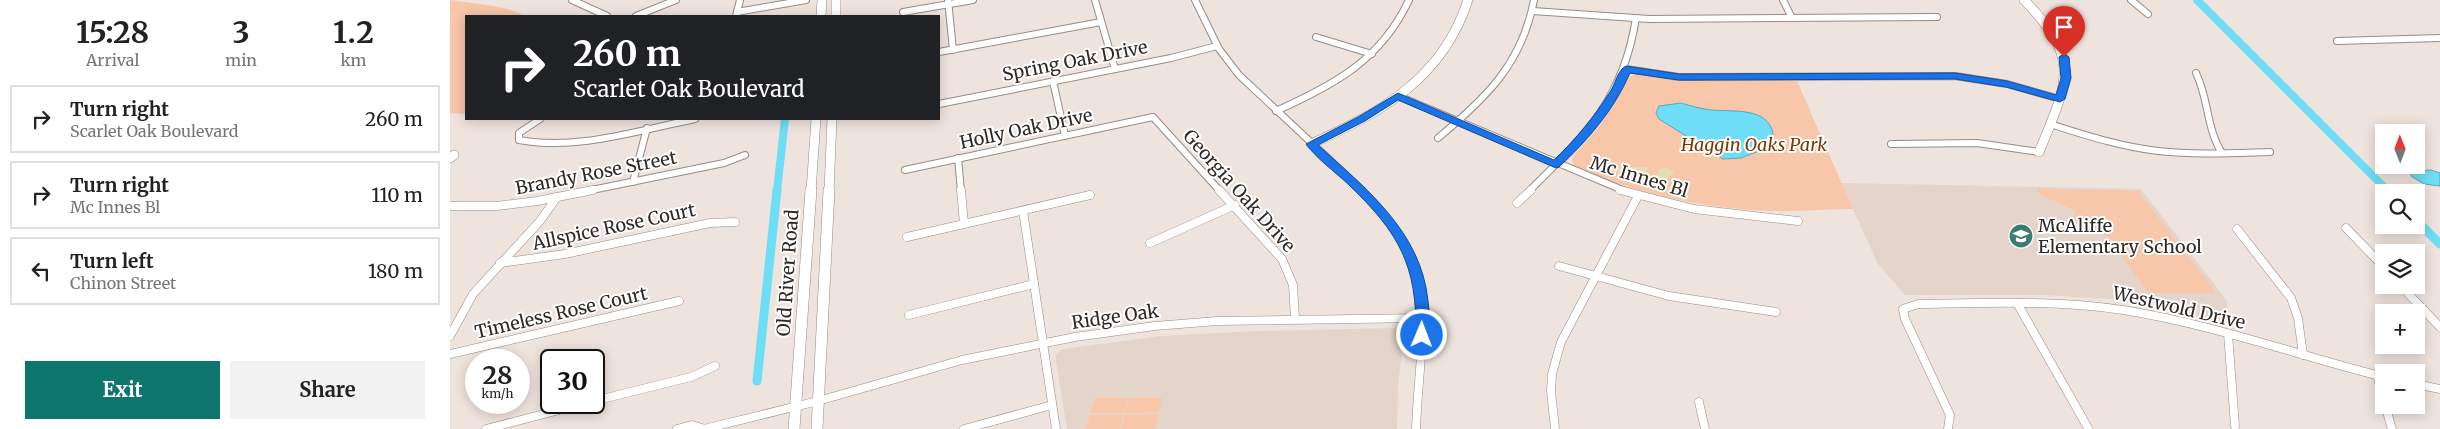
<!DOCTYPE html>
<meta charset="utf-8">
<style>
:root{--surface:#fff;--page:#f2f2f2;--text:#222;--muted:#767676;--line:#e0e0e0;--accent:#0f766e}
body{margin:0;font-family:Merriweather,serif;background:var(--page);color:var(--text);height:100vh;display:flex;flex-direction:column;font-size:19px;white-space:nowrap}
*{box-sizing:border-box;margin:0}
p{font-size:16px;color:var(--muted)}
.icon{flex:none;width:28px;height:28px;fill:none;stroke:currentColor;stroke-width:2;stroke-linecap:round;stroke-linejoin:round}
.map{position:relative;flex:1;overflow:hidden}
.sheet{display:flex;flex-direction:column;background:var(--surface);width:450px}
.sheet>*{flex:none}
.top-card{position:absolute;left:15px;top:15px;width:475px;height:105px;border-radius:0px;box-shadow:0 2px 12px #0003;background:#202124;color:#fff;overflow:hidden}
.needle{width:32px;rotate:359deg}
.buttons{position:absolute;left:1925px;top:124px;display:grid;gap:10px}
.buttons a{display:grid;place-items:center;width:50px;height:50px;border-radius:0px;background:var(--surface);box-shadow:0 2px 12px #0003;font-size:25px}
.speed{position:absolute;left:15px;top:349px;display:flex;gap:10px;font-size:25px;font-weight:700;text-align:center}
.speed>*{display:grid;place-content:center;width:65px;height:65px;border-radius:50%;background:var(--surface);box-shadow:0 2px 12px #0003;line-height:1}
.speed small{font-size:12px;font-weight:400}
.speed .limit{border:2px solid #111;border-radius:8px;background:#fff;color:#111}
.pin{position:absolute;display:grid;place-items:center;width:42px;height:42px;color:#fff;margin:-51px -21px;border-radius:50% 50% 50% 0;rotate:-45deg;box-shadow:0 0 5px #0007}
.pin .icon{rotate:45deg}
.me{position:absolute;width:55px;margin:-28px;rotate:1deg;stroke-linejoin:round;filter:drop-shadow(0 0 4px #0008)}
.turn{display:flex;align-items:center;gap:18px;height:105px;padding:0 25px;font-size:22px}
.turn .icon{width:65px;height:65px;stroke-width:2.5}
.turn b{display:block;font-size:35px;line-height:42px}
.eta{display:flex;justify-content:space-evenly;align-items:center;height:85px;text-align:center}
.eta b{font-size:30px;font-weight:700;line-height:35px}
.cta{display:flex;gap:10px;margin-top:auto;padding:10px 25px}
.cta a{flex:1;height:58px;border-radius:0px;background:var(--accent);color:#fff;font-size:20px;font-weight:700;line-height:58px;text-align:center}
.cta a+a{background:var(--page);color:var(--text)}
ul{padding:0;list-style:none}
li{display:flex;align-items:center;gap:15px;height:68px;margin:0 10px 8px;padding:0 15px;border:2px solid var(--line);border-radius:0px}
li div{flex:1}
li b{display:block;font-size:19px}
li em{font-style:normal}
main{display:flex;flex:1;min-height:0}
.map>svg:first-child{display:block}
.built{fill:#e5d4c9}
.green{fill:#f8c6a9}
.sand{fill:#e6dcb7}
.water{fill:#6ddef6;stroke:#5aa8b8}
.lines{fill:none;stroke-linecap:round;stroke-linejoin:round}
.canal-far1{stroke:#6ddef6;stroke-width:8}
.canal{stroke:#6ddef6;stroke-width:9}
.street-far1-casing{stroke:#968c86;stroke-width:8}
.street-casing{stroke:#968c86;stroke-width:9}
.secondary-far1-casing{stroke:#968c86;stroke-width:10}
.secondary-casing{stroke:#968c86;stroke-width:12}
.street-far1{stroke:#fff;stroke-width:6}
.street{stroke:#fff;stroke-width:8}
.secondary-far1{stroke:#fff;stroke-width:9}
.secondary{stroke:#fff;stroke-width:11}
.route{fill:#1a73e8;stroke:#114b97}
.labels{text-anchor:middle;stroke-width:4;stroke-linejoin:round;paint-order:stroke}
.street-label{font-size:18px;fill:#2e2927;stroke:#fff}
.park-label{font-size:18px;font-style:italic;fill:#7a3800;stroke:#fff}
.poi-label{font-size:18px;fill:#2e2927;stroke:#fff;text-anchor:start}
</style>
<main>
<section class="sheet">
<div class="eta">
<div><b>15:28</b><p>Arrival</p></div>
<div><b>3</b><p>min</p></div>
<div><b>1.2</b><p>km</p></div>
</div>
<ul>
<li><svg class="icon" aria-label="right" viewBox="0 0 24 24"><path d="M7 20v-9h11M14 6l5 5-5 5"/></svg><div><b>Turn right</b><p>Scarlet Oak Boulevard</p></div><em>260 m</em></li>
<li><svg class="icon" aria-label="right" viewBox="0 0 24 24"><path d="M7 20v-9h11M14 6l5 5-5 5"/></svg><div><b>Turn right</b><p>Mc Innes Bl</p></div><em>110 m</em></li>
<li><svg class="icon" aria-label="left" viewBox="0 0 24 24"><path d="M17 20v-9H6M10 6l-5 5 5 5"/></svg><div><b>Turn left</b><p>Chinon Street</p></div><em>180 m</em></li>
</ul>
<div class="cta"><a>Exit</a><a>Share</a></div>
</section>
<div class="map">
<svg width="1990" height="429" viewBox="0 0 1990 429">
<rect width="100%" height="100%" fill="#efe3dd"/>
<g class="built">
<path d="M1391,183L1691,189L1777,301L1778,325L1691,303L1658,299L1597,295H1455L1428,264Z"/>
<path d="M947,328L954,333L948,386L947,429H617L605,355L613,349L711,336L808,331Z"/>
</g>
<g class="green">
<path d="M0,0C26,4 53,5 76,16H16V114L0,113Z"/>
<path d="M1185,75L1230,81H1347L1403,209C1377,209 1350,212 1323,211C1256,209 1185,194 1124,166L1122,158L1151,124L1178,77Z"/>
<path d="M1587,189L1688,191L1766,293H1698L1659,237L1622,220L1626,211L1591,195Z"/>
<path d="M645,398H678L674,413H640Z"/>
<path d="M679,398H712L709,412L675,413Z"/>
<path d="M709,414L705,429H671L675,415Z"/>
<path d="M640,415H673L670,429H636Z"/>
</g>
<g class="sand">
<path d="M1164,167H1197L1198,169L1192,178L1182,175L1171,176Z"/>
<path d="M1218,167L1224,173L1218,178V183L1212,185L1204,183L1203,179L1208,174V169Z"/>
</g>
<g class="water">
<path d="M1231,103C1241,106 1251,109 1262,110C1284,112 1317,107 1323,133L1319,141L1309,151L1291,158L1273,159L1209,119L1206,113L1209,106Z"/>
<path d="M1981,170L1990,173V186L1974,184L1961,176V171Z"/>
</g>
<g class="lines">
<g class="canal-far1">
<path d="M1747,0L1938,191"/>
<path d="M327,191L335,119"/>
</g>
<g class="canal">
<path d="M1937,190L1939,192"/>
<path d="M1966,220L1990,244"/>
<path d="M307,381L327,190"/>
</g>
<defs>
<g id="street-far1">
<path d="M122,0L157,16"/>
<path d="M498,0L503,50"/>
<path d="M645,0L665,69"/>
<path d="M745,0L769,49L789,75L913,191"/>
<path d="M1333,0L1342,18"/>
<path d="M1681,0L1698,14"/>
<path d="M1083,11L1199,19L1487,17"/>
<path d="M287,12L356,0"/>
<path d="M453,12L523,0"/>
<path d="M186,16L226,0"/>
<path d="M286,16L290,0"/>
<path d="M866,37L922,54"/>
<path d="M1887,41L1990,38"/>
<path d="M489,52L651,22"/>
<path d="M1176,69L1229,77L1505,76L1557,84L1610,99"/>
<path d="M1746,73C1759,99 1756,128 1772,153"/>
<path d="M603,81L615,136"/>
<path d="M948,96L1175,191"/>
<path d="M489,104L721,58L767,46"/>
<path d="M826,111C884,85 931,60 959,0"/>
<path d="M90,119L69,133V140C126,151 189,130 245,119"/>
<path d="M1600,124C1635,135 1671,147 1708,151C1745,155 1783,153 1820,152"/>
<path d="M988,138C1036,98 1072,64 1084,0"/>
<path d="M1441,144L1527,143L1589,152"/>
<path d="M508,158L511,191"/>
<path d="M455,170L703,117L770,191"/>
<path d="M183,182L197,128"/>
<path d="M137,191L274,163L295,155"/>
<path d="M1079,191C1136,135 1173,100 1186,18"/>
</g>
<g id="street">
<path d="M511,190L514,224"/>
<path d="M769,190L832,259L843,285L845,319"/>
<path d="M911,190C994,272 970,326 966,429"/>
<path d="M1170,190L1244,209L1348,221"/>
<path d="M1067,203L1081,190"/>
<path d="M0,206H47L87,201L143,190"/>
<path d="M573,211L606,429"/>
<path d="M1896,228L1934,267"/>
<path d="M1787,229L1841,298L1848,318L1853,355"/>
<path d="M457,237L640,195"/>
<path d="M700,243L785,205"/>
<path d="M50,263L115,254L260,223L285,222"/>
<path d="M1109,266L1219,296L1326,312"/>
<path d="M1950,285L1990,327"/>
<path d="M1567,303L1638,428"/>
<path d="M459,315L584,284"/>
<path d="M1778,334L1785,426"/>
<path d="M0,336L23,294L90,221L107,197"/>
<path d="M0,354L229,301"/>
<path d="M1927,375L1934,399"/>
<path d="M1966,384L1990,389"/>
<path d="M144,401L241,377L265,366"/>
<path d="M1249,402L1255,429"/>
<path d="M1935,405L1942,429"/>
<path d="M36,429L140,402"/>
<path d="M227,429L242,425L255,429"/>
<path d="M254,429L368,401L512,360L625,337L705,326L767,321L973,318"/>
<path d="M514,429L602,405"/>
<path d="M1105,429L1101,391L1102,374L1111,342L1188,196"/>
<path d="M1498,429L1500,415L1455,319L1453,309L1468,304C1536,303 1605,300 1673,310C1762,324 1847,355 1934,377"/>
</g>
<g id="secondary-far1">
<path d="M386,0V16"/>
<path d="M1574,0C1632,59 1618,82 1589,152"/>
<path d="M371,16L372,0"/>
<path d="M861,144C932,112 993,78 1018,0"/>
<path d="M0,158L4,155"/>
<path d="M361,191L366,119"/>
<path d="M379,191L382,119"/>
</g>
<g id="secondary">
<path d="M344,429L361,190"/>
<path d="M367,429L379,190"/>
</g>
</defs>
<use href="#street-far1" class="street-far1-casing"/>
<use href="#street" class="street-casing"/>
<use href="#secondary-far1" class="secondary-far1-casing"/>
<use href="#secondary" class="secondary-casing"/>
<use href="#street-far1" class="street-far1"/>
<use href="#street" class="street"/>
<use href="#secondary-far1" class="secondary-far1"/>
<use href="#secondary" class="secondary"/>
</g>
<path class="route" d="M1614,54L1619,57L1621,78L1615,99L1610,102L1556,87L1505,79L1229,80L1180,73C1164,110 1138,140 1109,167L1106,168L948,100L915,121L868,145C916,189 971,231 978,301C980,312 979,324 979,335L972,340L966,335C967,264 949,233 898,184C884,171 867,159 856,144L908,117L948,93L1104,160C1126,139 1144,117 1160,92C1165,85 1168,69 1176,66L1229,74L1505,73L1557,81L1606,95L1611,78L1609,57Z"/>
<defs>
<symbol id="school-disc" viewBox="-11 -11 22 22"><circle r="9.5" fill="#3c7e6e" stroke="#fff"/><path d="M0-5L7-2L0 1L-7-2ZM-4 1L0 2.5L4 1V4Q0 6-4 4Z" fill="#fff"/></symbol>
</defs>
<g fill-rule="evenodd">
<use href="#school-disc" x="1557" y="222" width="28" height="28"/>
</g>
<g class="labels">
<g class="street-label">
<text transform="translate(625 61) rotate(-11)" y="6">Spring Oak Drive</text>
<text transform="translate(576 129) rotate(-12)" y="6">Holly Oak Drive</text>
<text transform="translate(146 173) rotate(-11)" y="6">Brandy Rose Street</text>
<text transform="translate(1189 177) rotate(17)" y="6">Mc Innes Bl</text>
<text transform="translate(789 191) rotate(48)" y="6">Georgia Oak Drive</text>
<text transform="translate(164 227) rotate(-12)" y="6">Allspice Rose Court</text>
<text transform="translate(338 273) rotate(-86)" y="6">Old River Road</text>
<text transform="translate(1729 308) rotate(13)" y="6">Westwold Drive</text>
<text transform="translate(111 313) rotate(-13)" y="6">Timeless Rose Court</text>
<text transform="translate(665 317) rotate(-8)" y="6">Ridge Oak</text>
</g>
<g class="park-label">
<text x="1304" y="151">Haggin Oaks Park</text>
</g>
<g class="poi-label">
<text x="1588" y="232">McAliffe<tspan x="1588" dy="21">Elementary School</tspan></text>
</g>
</g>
</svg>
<div class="buttons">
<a><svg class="needle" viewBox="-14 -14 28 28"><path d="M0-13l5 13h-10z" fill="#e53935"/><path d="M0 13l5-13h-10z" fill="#767676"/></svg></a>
<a><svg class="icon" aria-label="search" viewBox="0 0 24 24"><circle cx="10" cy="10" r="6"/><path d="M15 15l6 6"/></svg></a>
<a><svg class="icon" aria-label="layers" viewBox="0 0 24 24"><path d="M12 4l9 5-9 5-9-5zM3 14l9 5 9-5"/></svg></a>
<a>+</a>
<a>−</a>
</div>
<div class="speed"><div>28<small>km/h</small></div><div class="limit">30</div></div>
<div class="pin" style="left:1614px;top:57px;background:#d93025"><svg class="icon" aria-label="arrive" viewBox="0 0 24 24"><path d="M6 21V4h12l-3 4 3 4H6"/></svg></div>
<svg class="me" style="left:972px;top:335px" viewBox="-20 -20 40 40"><circle r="17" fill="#1a73e8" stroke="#fff" stroke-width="3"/><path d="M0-11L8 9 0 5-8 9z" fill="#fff"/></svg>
<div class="top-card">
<div class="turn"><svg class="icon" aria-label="right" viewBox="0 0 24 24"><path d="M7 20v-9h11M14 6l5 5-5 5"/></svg><div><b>260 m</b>Scarlet Oak Boulevard</div></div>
</div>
</div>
</main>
